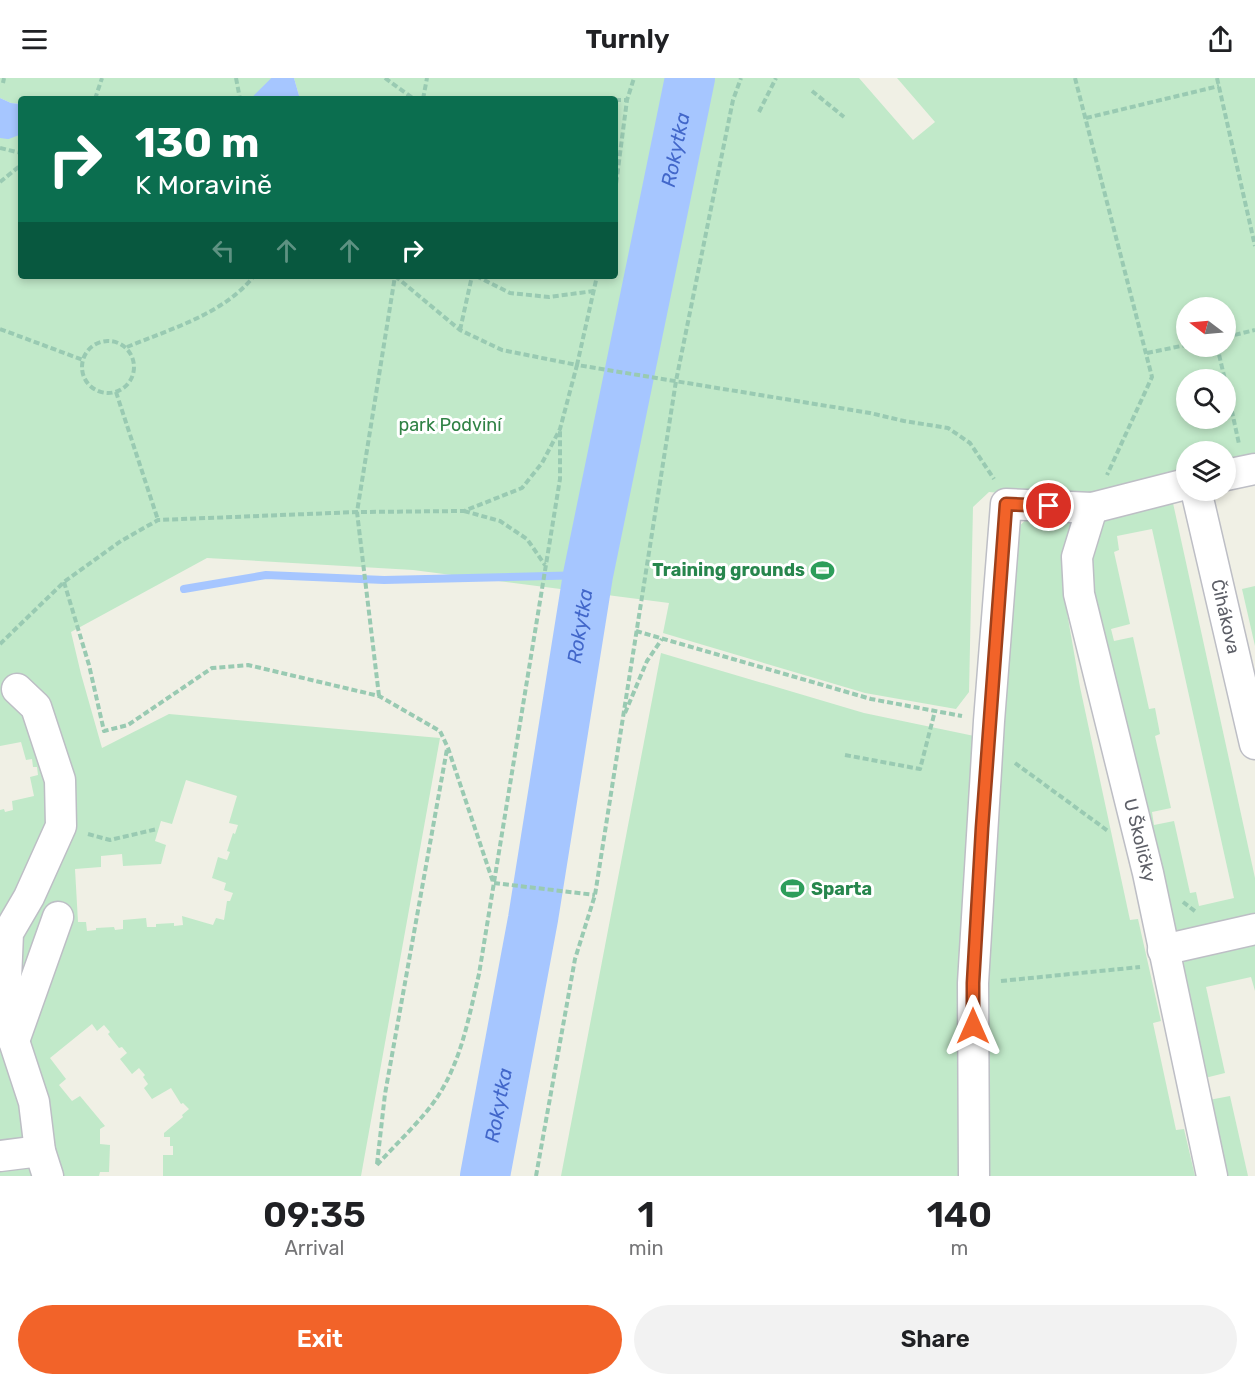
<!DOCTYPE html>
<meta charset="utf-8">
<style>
:root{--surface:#fff;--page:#f2f2f2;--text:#202124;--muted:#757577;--accent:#f26329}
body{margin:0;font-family:Rubik,sans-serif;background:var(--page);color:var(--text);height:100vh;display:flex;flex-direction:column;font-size:22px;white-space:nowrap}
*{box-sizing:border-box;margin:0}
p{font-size:20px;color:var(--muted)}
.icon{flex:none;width:33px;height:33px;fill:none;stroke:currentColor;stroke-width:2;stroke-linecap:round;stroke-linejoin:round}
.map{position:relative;height:1098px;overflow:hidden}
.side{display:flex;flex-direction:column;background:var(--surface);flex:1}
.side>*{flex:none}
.guide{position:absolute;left:18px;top:18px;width:600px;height:183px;border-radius:6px;box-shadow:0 3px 9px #0003;background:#0b6e4f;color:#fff;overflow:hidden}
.needle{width:39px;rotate:286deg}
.fabs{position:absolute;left:1176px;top:219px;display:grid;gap:12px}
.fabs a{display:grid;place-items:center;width:60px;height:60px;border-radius:50%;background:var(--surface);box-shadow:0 3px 9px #0003;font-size:30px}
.pin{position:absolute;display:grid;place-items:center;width:51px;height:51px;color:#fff;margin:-26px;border:3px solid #fff;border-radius:50%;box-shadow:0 2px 6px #0007}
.me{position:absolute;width:66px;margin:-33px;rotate:0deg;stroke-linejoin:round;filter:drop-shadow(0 0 4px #0008)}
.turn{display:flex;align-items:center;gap:21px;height:126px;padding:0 18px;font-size:27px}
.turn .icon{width:78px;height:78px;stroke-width:2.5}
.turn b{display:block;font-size:42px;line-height:51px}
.lanes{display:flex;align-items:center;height:57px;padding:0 18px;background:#0003;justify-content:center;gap:30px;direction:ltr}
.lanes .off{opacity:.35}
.eta{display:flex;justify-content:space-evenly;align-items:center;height:102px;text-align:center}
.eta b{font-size:36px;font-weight:600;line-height:42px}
.action{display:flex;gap:12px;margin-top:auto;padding:12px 18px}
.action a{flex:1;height:69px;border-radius:36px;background:var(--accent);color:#fff;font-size:24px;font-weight:600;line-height:69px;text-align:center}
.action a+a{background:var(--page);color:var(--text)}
header{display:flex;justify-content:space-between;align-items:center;height:78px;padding:0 18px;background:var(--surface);font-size:27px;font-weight:600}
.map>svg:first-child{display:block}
.green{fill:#c1e9c9;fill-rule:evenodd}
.water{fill:#a6c6ff}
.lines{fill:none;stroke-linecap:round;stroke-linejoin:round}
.stream{stroke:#a6c6ff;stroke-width:8}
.river{stroke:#a6c6ff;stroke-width:50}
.minor-casing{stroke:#bdbec5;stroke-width:33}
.path{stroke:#99cab2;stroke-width:4;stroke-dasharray:6 3;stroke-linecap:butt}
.minor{stroke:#fff;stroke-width:30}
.route-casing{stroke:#9d401b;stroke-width:15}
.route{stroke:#f26329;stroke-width:10}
.labels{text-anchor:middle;stroke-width:6;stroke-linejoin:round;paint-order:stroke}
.park-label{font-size:18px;fill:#308245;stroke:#fff}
.leisure-label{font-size:18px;font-weight:bold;fill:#27864d;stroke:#fff;text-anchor:end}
.street-label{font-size:18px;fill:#5d5f67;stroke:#fff}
.water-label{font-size:20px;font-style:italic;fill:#4267ca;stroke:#fff}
</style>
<header><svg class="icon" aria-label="menu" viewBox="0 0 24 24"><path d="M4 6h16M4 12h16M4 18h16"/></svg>Turnly<svg class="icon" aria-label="share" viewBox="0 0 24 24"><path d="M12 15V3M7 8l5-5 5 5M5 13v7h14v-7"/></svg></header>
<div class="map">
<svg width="1255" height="1098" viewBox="0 0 1255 1098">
<rect width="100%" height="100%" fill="#f0f0e5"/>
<g class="green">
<path d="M0,0H277L256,21H21V26L11,25L0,20Z"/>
<path d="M294,0H859L913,62L935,44L897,0H1255V383L1226,390V374H1186V399L1082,422L989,414L973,429L969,614L956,631L865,615L663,555L669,525L413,492L207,480L71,554L81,596L102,670L169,636L440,660L361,1098H163V1077H173V1068H170V1059H164V1055L183,1039L182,1037L189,1031L183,1025L181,1026L171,1010L152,1021L144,1010L148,1006L143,999L145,997L139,990L132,996L120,981L127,975L122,969L119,970L108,956L110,954L104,947L97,953L92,946L50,980L66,1001L59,1007L72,1023L80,1018L105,1048L100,1051V1066L110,1067L109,1094H100L99,1098H0V732L4,731L5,734L13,732L12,723L34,718L30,699L38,697L37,689H33L32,681L26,682L21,664L0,668V56L8,57L21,52V198H615V21H300ZM1186,230H1226V268H1186ZM1186,302H1226V340H1186ZM186,702L237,718L229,745L238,747L235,756L233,755L227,773L230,774L227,782L218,779L212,800L226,805L224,812L233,815L230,823H227L224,842L216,840L213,847L182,838L183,847L174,848V845L156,846V849H147L146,840L123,842V851L115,852L114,849L96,850V852L87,853L86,844H78L75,791L101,789V778L122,776L123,788L161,786L166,767L155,763L161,743L172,746Z"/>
<path d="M1173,425L1255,800V840L1175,855L1091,512L1092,473L1102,442ZM1152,451L1234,820L1199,828L1196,814L1190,815L1174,743L1154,747L1152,734L1171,730L1155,658L1160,656L1155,630L1149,631L1133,559L1114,563L1111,551L1130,546L1114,474L1119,472L1117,458Z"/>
<path d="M1054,435L1071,445L1070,498L1063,499L1062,506L1080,609L1130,842L1138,841L1161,943L1153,945L1176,1052L1184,1051L1195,1098H983V960L1011,459C1026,439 1028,438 1054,435Z"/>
<path d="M1255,508V568L1242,511Z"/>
<path d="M661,575L864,635L979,659L964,1098H561Z"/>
<path d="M1255,861V913L1251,899L1206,909L1225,995L1205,1000L1209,1022L1230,1018L1248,1098H1219L1177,884Z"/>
</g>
<g class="water">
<path d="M277,0H294L300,21H256Z"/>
<path d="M0,20L11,25L21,26V52L8,57L0,56Z"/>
</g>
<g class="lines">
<g class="stream">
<path d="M256,21L277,0"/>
<path d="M0,56L8,57L21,52"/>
<path d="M184,511L266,497L384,502L588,497"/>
</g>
<path class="river" id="s1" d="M485,1098L533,841L588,497L690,0"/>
<defs>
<g id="minor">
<path d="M1226,397L1255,391"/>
<path id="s2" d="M1196,412L1255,666"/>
<path id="s3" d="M1092,430L1077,479L1079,516L1148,795L1212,1098"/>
<path d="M17,611L36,629L60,702L61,748L29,819L8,855L5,925L14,963L34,1024L40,1073L48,1098"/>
<path d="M1163,872L1255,851"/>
<path d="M14,963L58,839"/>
<path d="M0,1078L40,1073"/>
<path d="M974,1098L973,905L989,643L1006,426L1092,430L1186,406"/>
</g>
</defs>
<use href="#minor" class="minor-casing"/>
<g class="path">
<path d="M236,0L240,21"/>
<path d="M385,0L414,21"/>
<path d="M1075,0L1152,299L1107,397"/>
<path d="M1217,0L1255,168"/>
<path d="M3,5L4,0"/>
<path d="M812,13L844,39"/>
<path d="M95,21L102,0"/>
<path d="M423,21L427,0"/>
<path d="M615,22H627"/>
<path d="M759,34L776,0"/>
<path d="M1086,40L1219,8"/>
<path d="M0,70L21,75"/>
<path d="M0,104L21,87"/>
<path d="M615,114L627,22L634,0"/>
<path d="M395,198L460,252L502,272L577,287L597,198"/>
<path d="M476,198L510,215L549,219L594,213"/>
<path d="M0,251L83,282"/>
<path d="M460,252L472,198"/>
<path d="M1226,259L1255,252"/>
<circle cx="108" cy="289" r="26"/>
<path d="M1217,268L1225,302"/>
<path d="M127,269C170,251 224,236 254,198"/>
<path d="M1147,275L1186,267"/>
<path d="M1226,306L1239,366"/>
<path d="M116,314L158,442"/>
<path d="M464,433L500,443L527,461L545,487"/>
<path d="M64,504L89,587L104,653L128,647L212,590L248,587L379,618L440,653L448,670L493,804"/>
<path d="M636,553L871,621L962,638"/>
<path d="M0,566L64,504L121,463L158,442L357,434L464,433L522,410L542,385L560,351L577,287L870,335L904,343L948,350L970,365L994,401"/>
<path d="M379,618L357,434L395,198"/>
<path d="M625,635L647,583L662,561"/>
<path d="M845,677L920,691L935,633"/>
<path d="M1015,685L1108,753"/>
<path d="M88,756L110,762L157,751"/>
<path d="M494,805L595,817"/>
<path d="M1183,824L1196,834"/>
<path d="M1001,903L1140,889"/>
<path d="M377,1086L385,1016L447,671"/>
<path d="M377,1087C395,1067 424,1040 438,1018C462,981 469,938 479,896L560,401V351"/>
<path d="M536,1098L575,881L595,817L676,303L733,22L741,0"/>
</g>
<use href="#minor" class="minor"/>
</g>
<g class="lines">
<defs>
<path id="route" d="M973,948V905L982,750L1006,426L1049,428"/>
</defs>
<use href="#route" class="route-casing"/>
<use href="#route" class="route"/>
</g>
<defs>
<symbol id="stadium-bare" viewBox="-9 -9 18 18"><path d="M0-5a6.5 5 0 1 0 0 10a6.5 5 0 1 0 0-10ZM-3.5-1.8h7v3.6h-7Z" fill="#2e9e5b" stroke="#fff" stroke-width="2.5" paint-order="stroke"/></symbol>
</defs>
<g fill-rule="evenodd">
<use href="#stadium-bare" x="806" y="476" width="33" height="33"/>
<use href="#stadium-bare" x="776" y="794" width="33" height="33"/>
</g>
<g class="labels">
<g class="park-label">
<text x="450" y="353">park Podviní</text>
</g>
<g class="leisure-label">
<text x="805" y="498">Training grounds</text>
<text x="811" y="817" text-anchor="start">Sparta</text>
</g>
<g class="street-label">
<text dy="6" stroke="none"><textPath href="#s2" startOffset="130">Čihákova</textPath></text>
<text dy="6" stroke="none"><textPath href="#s3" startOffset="342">U Školičky</textPath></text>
</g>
<g class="water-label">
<text dy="7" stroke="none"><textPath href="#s1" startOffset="1044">Rokytka</textPath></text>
<text dy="7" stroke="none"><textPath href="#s1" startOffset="558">Rokytka</textPath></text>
<text dy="7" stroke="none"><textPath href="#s1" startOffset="72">Rokytka</textPath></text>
</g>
</g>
</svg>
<div class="fabs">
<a><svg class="needle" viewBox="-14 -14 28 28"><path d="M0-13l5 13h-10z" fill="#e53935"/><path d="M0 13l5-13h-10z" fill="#757577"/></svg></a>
<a><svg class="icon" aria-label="search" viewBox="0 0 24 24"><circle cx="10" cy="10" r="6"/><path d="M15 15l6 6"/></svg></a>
<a><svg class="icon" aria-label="layers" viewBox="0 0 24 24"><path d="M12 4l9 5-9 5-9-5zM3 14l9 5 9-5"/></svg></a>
</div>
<div class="pin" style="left:1049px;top:428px;background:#d93025"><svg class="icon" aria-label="arrive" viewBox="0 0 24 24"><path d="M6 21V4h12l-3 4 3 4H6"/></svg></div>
<svg class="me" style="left:973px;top:948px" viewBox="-20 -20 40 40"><path d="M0-17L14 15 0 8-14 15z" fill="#f26329" stroke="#fff" stroke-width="4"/></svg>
<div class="guide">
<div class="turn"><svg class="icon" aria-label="right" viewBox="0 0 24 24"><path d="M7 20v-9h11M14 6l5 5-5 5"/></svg><div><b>130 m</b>K Moravině</div></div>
<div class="lanes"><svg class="icon off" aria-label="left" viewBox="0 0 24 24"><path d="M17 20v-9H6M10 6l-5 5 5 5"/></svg><svg class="icon off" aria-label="ahead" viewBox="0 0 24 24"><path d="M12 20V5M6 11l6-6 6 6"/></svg><svg class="icon off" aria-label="ahead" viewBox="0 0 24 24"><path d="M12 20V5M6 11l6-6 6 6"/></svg><svg class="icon" aria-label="right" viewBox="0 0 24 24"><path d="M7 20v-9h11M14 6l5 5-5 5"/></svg></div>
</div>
</div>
<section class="side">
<div class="eta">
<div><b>09:35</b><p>Arrival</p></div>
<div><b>1</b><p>min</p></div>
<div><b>140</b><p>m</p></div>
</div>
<div class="action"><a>Exit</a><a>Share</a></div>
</section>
